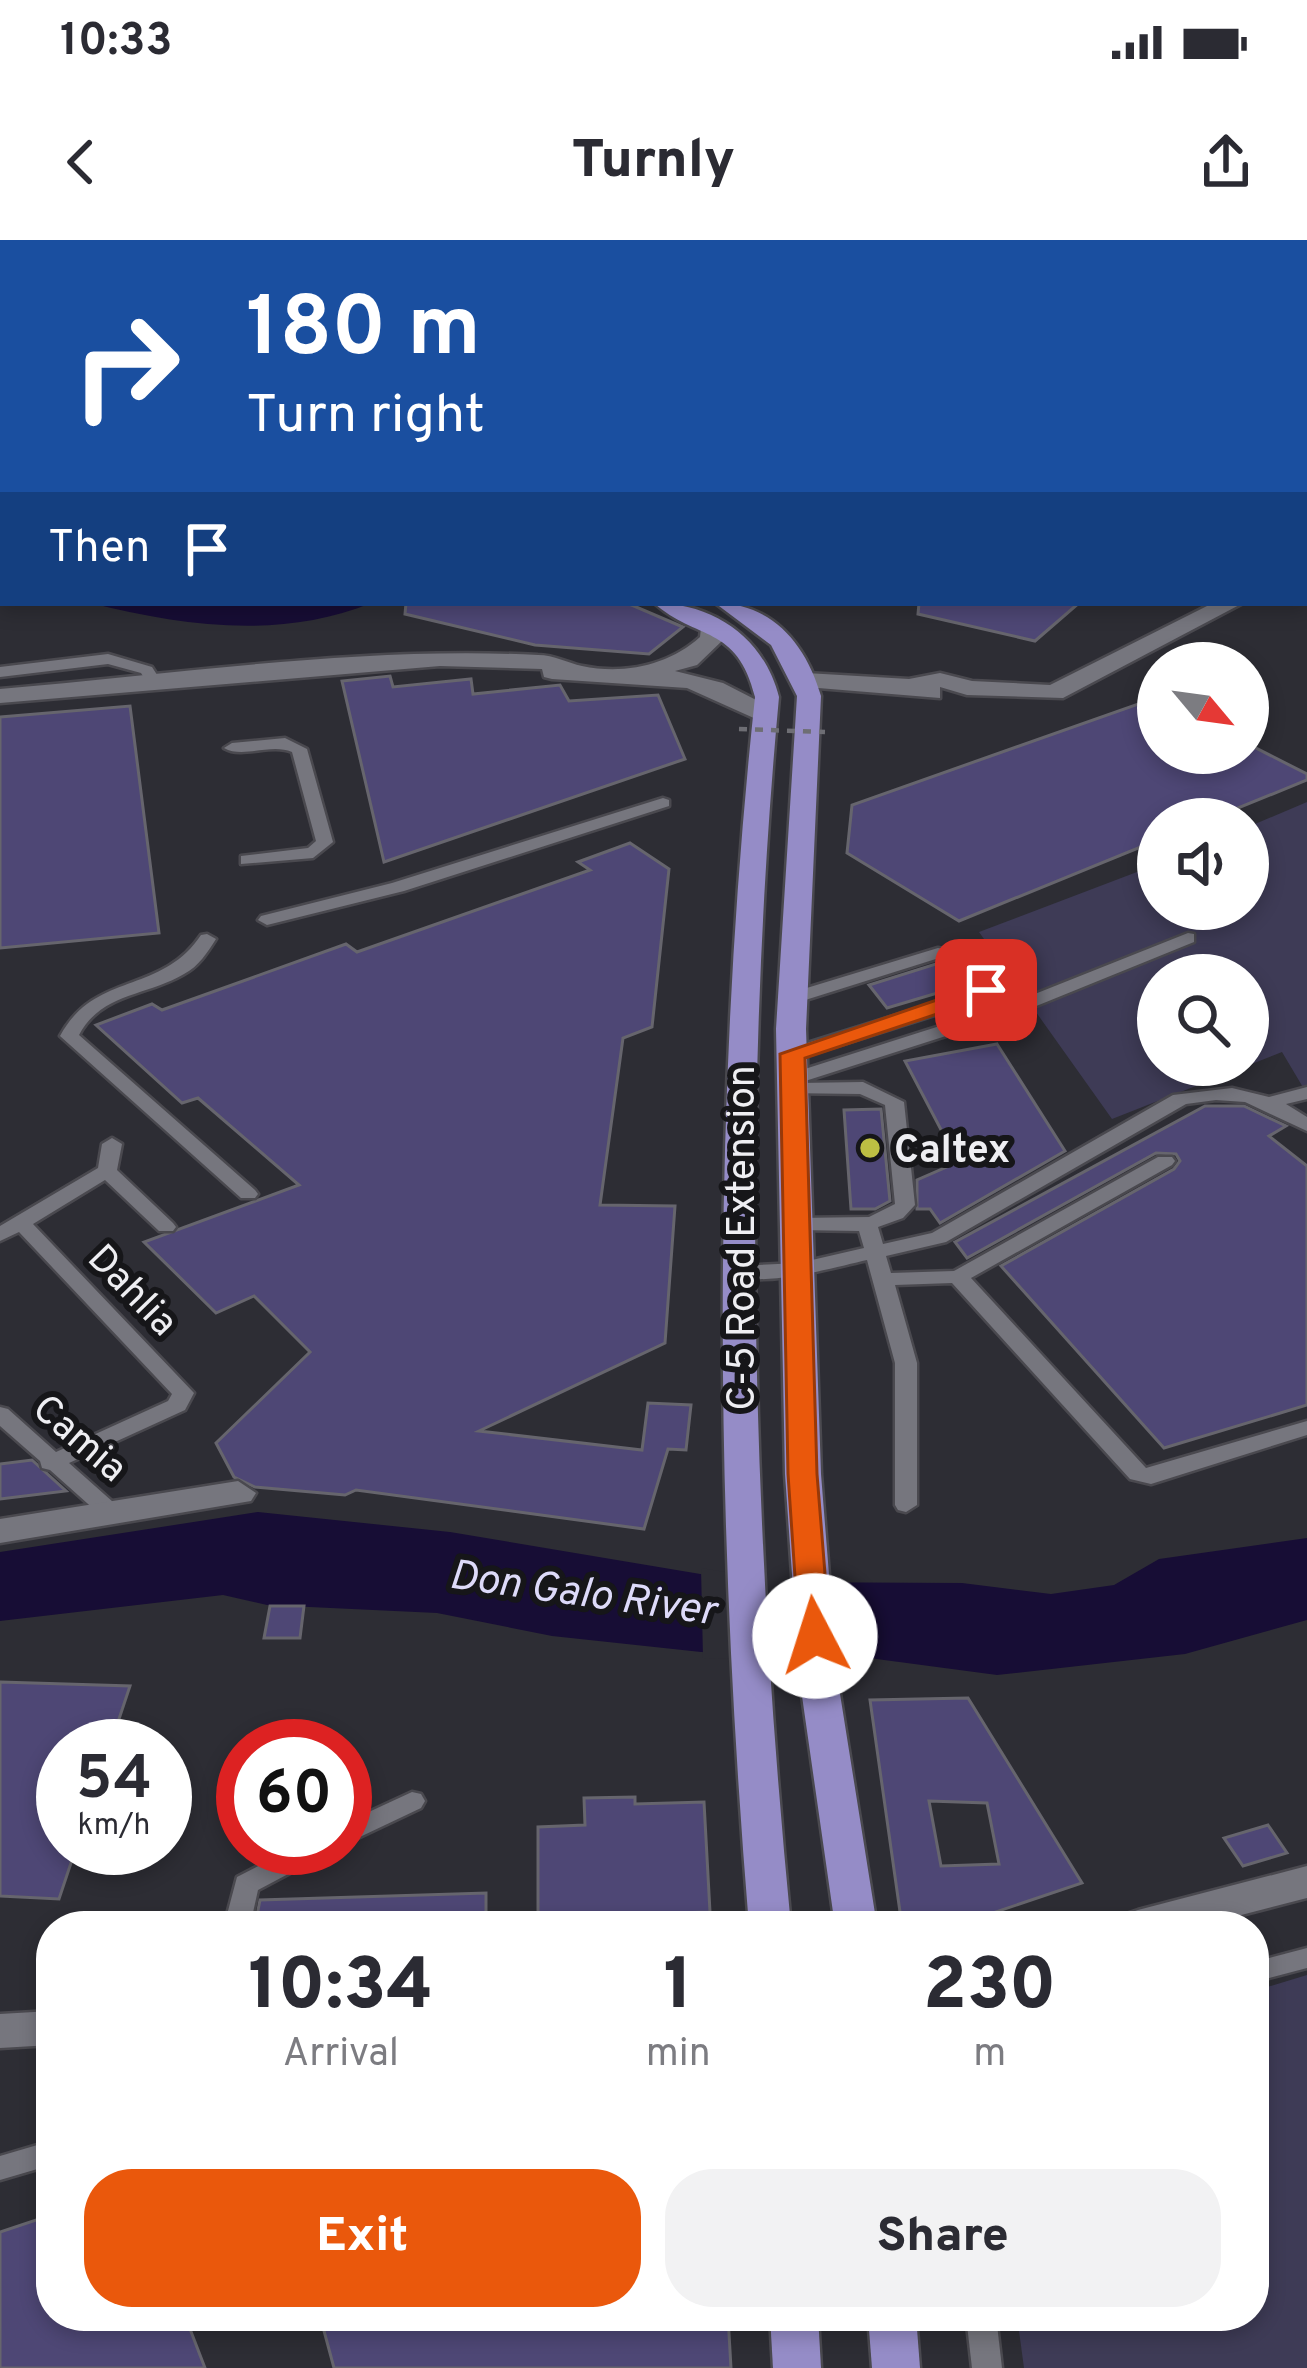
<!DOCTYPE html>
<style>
:root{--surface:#fff;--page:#f2f2f3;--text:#2b2b33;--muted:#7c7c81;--accent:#ea580c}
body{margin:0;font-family:Overpass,sans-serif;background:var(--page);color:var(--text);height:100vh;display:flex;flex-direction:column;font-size:45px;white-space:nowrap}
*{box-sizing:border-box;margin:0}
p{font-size:39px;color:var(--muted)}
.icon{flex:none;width:66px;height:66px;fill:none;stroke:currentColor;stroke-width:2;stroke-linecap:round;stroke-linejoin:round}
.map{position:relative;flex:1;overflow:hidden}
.drawer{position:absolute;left:36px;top:1671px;width:1233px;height:420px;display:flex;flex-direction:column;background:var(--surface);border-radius:48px;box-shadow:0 6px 18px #0003}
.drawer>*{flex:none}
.top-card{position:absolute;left:0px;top:0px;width:1308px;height:366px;box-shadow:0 6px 18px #0003;background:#1a4fa0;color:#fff;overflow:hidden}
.needle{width:78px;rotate:119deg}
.fabs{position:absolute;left:1137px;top:402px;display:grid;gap:24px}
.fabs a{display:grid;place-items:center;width:132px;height:132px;border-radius:50%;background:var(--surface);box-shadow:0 6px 18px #0003;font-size:60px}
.speed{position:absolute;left:36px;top:1479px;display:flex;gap:24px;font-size:60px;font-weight:700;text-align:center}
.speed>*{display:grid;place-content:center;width:156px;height:156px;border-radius:50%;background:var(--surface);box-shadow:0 6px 18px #0003;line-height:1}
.speed small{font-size:30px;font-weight:400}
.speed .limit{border:18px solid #d22;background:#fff;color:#111}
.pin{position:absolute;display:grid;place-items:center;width:102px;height:102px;color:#fff;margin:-51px;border-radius:24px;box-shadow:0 6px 18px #0006}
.me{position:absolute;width:132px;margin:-66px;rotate:355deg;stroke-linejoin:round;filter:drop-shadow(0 0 9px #0008)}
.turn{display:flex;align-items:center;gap:42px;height:252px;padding:0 48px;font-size:54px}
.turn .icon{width:156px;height:156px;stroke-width:2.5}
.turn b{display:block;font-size:84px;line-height:102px}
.then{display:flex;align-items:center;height:114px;padding:0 48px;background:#0003;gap:24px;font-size:45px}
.eta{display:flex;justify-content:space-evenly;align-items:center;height:204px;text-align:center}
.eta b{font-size:72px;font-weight:800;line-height:84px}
.button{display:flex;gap:24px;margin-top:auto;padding:24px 48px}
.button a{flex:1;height:138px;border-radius:48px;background:var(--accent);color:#fff;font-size:48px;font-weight:800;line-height:138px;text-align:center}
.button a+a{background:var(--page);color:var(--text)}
.status{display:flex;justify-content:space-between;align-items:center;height:84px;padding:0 60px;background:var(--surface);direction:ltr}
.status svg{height:33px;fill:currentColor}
header{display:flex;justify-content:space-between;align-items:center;height:156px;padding:0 48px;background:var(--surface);font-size:54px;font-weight:800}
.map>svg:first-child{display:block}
.green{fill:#3e3b56;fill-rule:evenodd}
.water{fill:#170d35}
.pier{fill:#2d2d34}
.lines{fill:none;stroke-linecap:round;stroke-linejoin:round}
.river{fill:#170d35;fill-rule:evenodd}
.building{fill:#4e4775;stroke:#66656d;stroke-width:3;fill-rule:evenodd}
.service-casing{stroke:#4a494f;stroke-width:5}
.minor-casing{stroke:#4a494f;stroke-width:5}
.tertiary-casing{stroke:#4a494f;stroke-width:5}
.secondary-casing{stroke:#4a494f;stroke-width:5}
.primary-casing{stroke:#4a494f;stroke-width:5}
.motorway-casing{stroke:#4a494f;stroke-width:4}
.service{fill:#76767e;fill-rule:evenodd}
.minor{fill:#76767e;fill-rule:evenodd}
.tertiary{fill:#76767e;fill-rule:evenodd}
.secondary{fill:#76767e;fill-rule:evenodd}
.primary{fill:#958cc7;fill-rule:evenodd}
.motorway{fill:#a99af7;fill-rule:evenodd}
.path-bridge{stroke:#6e6e74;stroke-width:4.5;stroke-dasharray:8 8;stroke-linecap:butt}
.route{fill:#ea580c;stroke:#983908;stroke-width:3}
.poi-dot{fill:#bdbf43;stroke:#161619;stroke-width:4.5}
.labels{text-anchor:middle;stroke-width:12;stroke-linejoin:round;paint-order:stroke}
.poi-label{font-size:39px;font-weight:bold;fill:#eeeef2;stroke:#161619;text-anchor:start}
.street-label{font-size:39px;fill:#eeeef2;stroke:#161619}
.water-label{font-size:42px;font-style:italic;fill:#dddaf9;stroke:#161619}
</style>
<div class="status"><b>10:33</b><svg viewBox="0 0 49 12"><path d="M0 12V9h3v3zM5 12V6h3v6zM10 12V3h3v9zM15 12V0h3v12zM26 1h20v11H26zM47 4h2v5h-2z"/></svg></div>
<header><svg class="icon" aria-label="back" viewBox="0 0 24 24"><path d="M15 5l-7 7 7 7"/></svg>Turnly<svg class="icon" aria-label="share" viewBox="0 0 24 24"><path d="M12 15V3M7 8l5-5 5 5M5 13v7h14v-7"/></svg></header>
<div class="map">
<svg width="1307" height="2128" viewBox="0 0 1307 2128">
<rect width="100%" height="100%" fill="#2d2d34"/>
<g class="green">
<path d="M1307,562V854L1282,812L1112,879L979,692L1158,624V669H1248V587ZM1158,735H1248V825H1158Z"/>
<path d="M1307,1735V2128H1024L1017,2076H1254V1751Z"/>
</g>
<g class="water">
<path d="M91,363H371C281,400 182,386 91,363Z"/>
<path d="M258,1272L450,1292L748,1342L962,1343L1051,1354L1114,1345L1159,1319L1307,1298V1380L1185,1414L997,1435L854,1416L701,1412L552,1396L437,1373L267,1365L223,1355L0,1381V1312Z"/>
</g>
<path class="pier" d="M701,1328L749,1336H847L857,1422L703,1418Z"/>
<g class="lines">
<rect class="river" x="1305" y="100" width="2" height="23"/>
</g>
<g class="building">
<path d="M406,363H627L683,387L649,414L535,405L405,374Z"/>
<path d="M919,363H1079L1035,401L918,374Z"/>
<path d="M390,436L393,447L471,439L473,454L560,445L569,461L658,455L685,519L384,622L342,441Z"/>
<path d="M1158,457V513H1248V504L1307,534V540L1211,579H1158V600L959,681L847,613L852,565Z"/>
<path d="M130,466L159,693L0,708V477Z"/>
<path d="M630,603L669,629L652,787L623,798L600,965L675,966L665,1103L479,1191L642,1210L648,1163L691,1165L686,1210L668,1209L644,1289L356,1250L345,1255L255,1247L234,1237L216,1203L310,1112L254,1056L216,1073L144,1002L299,945L198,858L182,863L96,785L152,764L162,770L346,704L357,712L590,630L578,622Z"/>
<path d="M939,723L955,726L971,743L887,768L869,745Z"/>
<path d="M997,804L1065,911L940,983L930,969H917V940L958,922L905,821Z"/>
<path d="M1205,866H1244L1286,886L1269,896L1307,926V1165L1164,1208L1001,1026L1174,929L1180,921L1176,914L1156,913L967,1018L955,1002Z"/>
<path d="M881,869L890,961L875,969H851L844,870Z"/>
<path d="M32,1220L66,1251L0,1259V1224Z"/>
<path d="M270,1366H304L300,1398H264Z"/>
<path d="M0,1442L130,1446L110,1506H63V1608H76L59,1659L0,1656Z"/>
<path d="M968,1458L1082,1643L954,1686H902L870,1460ZM929,1561L987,1563L999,1624L941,1626Z"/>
<path d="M635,1557V1564L704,1562L710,1672L637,1674V1686H538V1587L585,1585L584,1558Z"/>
<path d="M1268,1585L1287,1613L1243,1626L1224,1598Z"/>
<path d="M486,1653V1686H255L260,1660Z"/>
<path d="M51,1975V2076H185L205,2128H0V1992Z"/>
<path d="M320,2076H728L731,2128H334Z"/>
</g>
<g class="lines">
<defs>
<g id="service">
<path d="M549,0H586L590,3H553Z"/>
<rect x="1211" y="0" width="12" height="3"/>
<rect x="1305" y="23" width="2" height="6"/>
<path d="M1305,77L1307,78V87L1305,86Z"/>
<path d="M108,414L152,427L163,444L150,447L141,433L108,424L0,437V427Z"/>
<path d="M285,498L307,509L333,602L313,618L241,624V616L308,608L316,601L292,512C270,503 243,519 224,508L232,503Z"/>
<path d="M663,558L669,560V566L404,651L267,685L258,680L261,676L392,643Z"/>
<path d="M1188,693L1194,694V702L1024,771L799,843L863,842L904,862L915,965L903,978L878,987L883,1004L932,993L1173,855L1232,848L1269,857L1307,847V859L1286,864L1307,877V891L1245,862L1216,860L1186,864L946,1002L886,1016L891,1033L954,1031L1158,917H1172L1175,921L1172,925L971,1038L1146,1228L1307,1181V1195L1151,1244L1130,1239L952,1043L895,1045L917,1123V1265L906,1272L898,1270L895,1265V1123L867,1020C835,1027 754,1051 728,1032L738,1026L799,1023L864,1008L859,991L798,990L788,984L798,978L869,977L895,964L885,865L860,854L786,853L783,849L790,844L784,839L786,835L1012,763Z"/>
<path d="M207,694L216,699C207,713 199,726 184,734C147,756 101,753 79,795L255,950L258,954L255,958H241L60,796C95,731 161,755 201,695Z"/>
<path d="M938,708L970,714L996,743L979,761L799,818H785L783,814L785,810L967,753L977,743L958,722L939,718L799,762H787L784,758L787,754Z"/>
<path d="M112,898L122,904L117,930L173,983L176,987L173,991H159L105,940L33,984L194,1153L185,1170L69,1223L122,1270L125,1275L114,1283L106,1280L50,1230L42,1228L40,1221L0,1186V1167L8,1169L56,1212L168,1161L172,1154L19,992L0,1001V986L98,928L102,904Z"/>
<path d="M412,1552L421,1554L425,1561L421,1568L345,1604V1583Z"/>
<path d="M293,1608H328L324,1615L258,1650L250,1686H224L237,1637Z"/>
<path d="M1307,1708V1728L1254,1742V1722Z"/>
<path d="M51,1901V1925L0,1940V1916Z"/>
<path d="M966,2076H996L1002,2128H972Z"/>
</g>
<g id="minor">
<path d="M4,0H24L3,4Z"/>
<path d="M1307,311V325L1305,326V312Z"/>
<path d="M1213,363H1243L1063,458L967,455L940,447V458L806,447L794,440L806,433L909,439L940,433L972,441L1050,445Z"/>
<path d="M702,379H718L724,399L697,425L675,431L723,443L774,469V479H756L687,448L552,439L544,437L542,429L440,426L0,463V449C178,434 360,406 538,415C554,415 568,423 582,426C624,435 669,425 700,397Z"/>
<path d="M238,1241L256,1253L251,1261L0,1303V1279Z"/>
<path d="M51,1771V1805L0,1808V1774Z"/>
</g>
<path id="tertiary" d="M1307,1626V1658L1199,1686H1117L1123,1675L1138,1670Z"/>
<path id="secondary" d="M600,0H618L599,3Z"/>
<g id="primary">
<rect x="0" y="214" width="3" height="12"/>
<rect x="0" y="266" width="3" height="14"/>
<path d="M654,363C714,363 764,398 779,457C741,868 751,1275 791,1686H749C715,1274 711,868 755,457C737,384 696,401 654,363Z"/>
<path d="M715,363C772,363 806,404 821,456L806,789L821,1234L837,1435L877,1686H835L799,1435L785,1234L776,789L797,456L771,405Z"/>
<path d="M770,2076H818L821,2128H773Z"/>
<path d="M868,2076H916L920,2128H872Z"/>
</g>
<g id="motorway">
<path d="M143,0H164L141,3Z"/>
<path d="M185,0H206L183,3Z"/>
<path d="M0,101H3L0,114Z"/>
</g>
</defs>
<use href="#service" class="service-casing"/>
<use href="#minor" class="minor-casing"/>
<use href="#tertiary" class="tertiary-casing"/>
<use href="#secondary" class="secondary-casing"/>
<use href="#primary" class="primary-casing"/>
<use href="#motorway" class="motorway-casing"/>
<use href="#service" class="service"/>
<use href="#minor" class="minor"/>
<use href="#tertiary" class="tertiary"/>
<use href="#secondary" class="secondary"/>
<use href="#primary" class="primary"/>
<use href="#motorway" class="motorway"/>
<path class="path-bridge" d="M739,489L825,492"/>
</g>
<path class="route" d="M986,743L994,745V755L805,818L817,1234L830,1396L815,1407L799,1396L788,1234L780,814Z"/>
<circle class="poi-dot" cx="870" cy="908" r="12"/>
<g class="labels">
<g class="poi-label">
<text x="894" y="922">Caltex</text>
</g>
<g class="street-label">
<text transform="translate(740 998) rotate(-90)" y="14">C-5 Road Extension</text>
<text transform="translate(134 1049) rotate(46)" y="14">Dahlia</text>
<text transform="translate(81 1197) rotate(41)" y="14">Camia</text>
</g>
<g class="water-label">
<text transform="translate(583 1351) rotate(8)" y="15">Don Galo River</text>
</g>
</g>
</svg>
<div class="fabs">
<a><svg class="needle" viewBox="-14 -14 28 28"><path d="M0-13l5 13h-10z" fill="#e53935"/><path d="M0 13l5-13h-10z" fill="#7c7c81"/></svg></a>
<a><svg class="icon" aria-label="sound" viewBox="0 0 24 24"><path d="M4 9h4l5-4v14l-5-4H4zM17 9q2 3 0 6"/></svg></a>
<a><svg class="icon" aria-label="search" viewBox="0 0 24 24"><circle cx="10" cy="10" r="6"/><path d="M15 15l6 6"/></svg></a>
</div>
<div class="speed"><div>54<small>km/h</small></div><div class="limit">60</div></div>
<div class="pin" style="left:986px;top:750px;background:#d93025"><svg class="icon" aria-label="arrive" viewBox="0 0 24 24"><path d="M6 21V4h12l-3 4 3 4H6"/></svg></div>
<svg class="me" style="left:815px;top:1396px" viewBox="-20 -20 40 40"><circle r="19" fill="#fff"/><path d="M0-13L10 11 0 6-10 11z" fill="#ea580c"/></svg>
<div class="top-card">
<div class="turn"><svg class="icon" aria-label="right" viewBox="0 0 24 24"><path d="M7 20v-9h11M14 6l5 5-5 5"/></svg><div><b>180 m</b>Turn right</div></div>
<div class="then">Then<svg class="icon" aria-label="arrive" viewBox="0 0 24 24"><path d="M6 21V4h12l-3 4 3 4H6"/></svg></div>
</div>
<section class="drawer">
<div class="eta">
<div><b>10:34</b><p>Arrival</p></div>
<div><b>1</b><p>min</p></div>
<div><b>230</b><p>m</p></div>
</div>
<div class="button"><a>Exit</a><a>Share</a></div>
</section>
</div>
